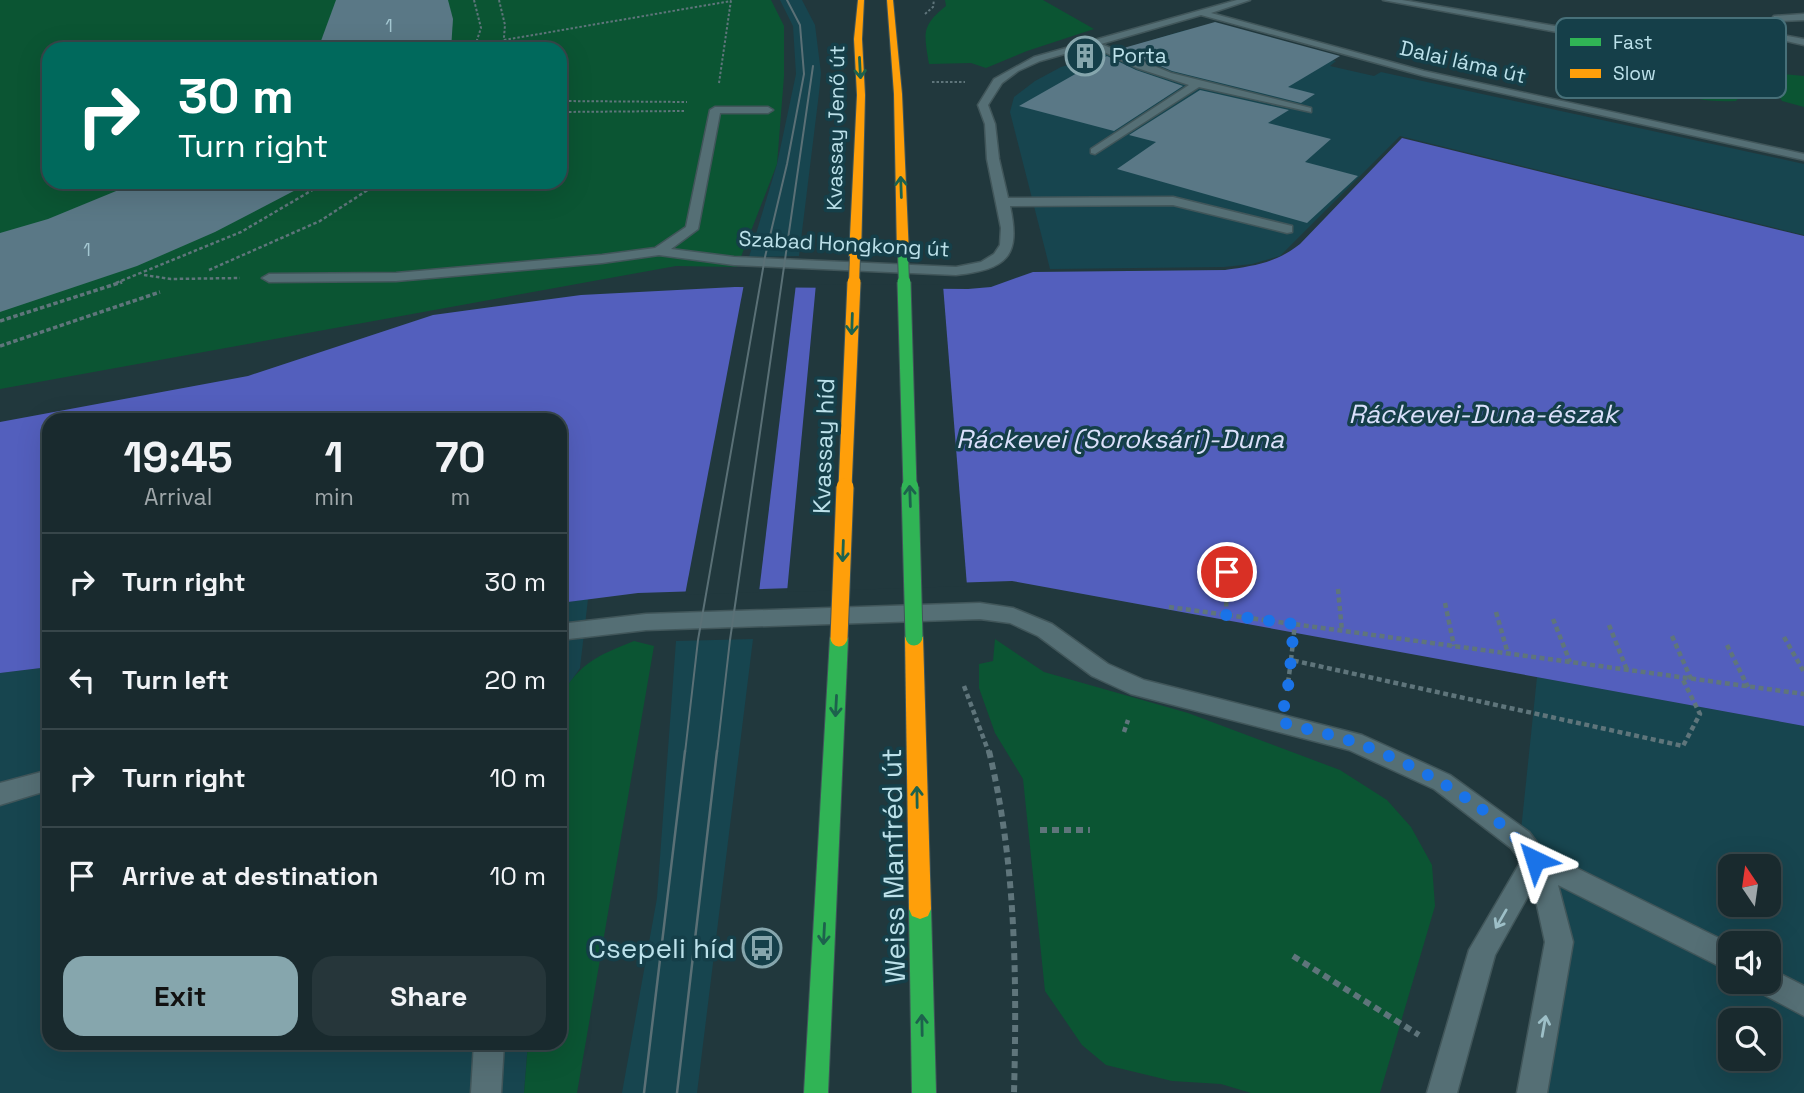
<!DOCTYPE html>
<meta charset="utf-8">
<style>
:root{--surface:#192a2e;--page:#26363a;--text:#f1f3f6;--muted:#9fa7aa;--line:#37464a;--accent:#86a6ad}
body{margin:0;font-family:"Space Grotesk",sans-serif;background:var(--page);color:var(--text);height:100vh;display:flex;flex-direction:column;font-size:26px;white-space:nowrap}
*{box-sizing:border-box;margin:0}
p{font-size:23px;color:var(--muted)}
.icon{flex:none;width:38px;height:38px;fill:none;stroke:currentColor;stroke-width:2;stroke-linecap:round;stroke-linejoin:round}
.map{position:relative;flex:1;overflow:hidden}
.side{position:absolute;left:42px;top:413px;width:525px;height:637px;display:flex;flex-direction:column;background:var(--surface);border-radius:21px;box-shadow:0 7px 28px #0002,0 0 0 2px var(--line)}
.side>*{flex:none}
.top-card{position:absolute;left:42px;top:42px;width:525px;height:147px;border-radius:21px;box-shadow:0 7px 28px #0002,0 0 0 2px var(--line);background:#00695c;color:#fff;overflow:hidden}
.needle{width:46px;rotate:347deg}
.tools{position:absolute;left:1718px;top:854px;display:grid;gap:14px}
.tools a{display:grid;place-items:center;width:63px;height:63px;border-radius:14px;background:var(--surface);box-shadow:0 7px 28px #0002,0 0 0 2px var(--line);font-size:35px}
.pin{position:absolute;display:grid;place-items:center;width:60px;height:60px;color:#fff;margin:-30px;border:4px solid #fff;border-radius:50%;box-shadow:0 2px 7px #0007}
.me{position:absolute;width:77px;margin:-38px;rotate:319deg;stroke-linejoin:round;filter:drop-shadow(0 0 5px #0008)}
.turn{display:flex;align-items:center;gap:24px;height:147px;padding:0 21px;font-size:32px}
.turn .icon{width:91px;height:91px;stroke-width:2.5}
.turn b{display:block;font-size:49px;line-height:60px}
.eta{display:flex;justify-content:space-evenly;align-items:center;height:119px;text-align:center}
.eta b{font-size:42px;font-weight:600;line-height:49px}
.button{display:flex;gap:14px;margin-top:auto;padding:14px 21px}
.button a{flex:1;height:80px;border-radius:21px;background:var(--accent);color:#111;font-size:28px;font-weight:600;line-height:80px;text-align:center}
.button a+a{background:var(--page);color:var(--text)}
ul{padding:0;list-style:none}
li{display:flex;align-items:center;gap:21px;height:98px;padding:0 21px;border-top:2px solid var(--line)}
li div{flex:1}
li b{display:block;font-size:26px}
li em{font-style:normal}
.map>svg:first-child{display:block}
.built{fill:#17454f;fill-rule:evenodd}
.green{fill:#0b5533;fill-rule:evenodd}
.water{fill:#535fbd}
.pier{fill:#21383d}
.building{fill:#5a7886}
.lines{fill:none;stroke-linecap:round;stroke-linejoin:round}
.lane-casing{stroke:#41565a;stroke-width:3}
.fast-casing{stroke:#41565a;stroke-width:2}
.slow-casing{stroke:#41565a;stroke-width:2}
.path-far4{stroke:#5f757b;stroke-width:2;stroke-dasharray:2.5 2;stroke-linecap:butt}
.path-far3{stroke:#5f757b;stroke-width:2.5;stroke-dasharray:3.5 2.5;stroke-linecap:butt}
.path-far2{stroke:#5f757b;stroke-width:3.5;stroke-dasharray:4.5 2.5;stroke-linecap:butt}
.path-far1{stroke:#5f757b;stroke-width:4.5;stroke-dasharray:5 3.5;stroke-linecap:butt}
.path{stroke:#5f757b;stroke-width:6;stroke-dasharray:7 5;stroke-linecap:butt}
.lane{fill:#556f75;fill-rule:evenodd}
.fast{fill:#30b455;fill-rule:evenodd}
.slow{fill:#ff9f0a;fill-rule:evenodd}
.tram-far1{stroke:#5a7076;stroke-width:2}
.tram{stroke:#5a7076;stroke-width:2.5}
.fast-bridge-far2-casing{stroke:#41565a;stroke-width:12;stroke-linecap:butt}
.fast-bridge-far1-casing{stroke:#41565a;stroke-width:15;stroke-linecap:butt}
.fast-bridge-casing{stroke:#41565a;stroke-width:19;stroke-linecap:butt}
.slow-bridge-far2-casing{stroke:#41565a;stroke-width:12;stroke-linecap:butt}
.slow-bridge-far1-casing{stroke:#41565a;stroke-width:15;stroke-linecap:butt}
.slow-bridge-casing{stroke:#41565a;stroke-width:19;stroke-linecap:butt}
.fast-bridge-far2{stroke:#30b455;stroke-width:10}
.fast-bridge-far1{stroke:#30b455;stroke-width:13}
.fast-bridge{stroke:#30b455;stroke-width:17}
.slow-bridge-far2{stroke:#ff9f0a;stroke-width:10}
.slow-bridge-far1{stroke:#ff9f0a;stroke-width:13}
.slow-bridge{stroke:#ff9f0a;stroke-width:17}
.oneway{stroke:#1d624d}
.oneway2{stroke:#9dbfc7}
.route{stroke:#1a73e8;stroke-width:12;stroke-dasharray:0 21.6}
.labels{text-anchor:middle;stroke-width:7;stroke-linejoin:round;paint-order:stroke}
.far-number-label{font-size:18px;fill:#a4c7d1}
.far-poi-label{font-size:21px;fill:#bce1ea;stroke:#153f49;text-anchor:start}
.far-street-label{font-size:21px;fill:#bce1ea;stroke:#153f49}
.street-label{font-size:24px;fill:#bce1ea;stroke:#153f49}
.water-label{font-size:26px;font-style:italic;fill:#dae0fb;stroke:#153f49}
.near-street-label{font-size:28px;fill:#bce1ea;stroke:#153f49}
.near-poi-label{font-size:28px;fill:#bce1ea;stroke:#153f49;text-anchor:end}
.key{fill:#153f49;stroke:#477079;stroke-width:2}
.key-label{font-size:19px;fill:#bce1ea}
</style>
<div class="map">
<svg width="1804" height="1093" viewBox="0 0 1804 1093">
<rect width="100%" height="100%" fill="#21383d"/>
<g class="built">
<path d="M780,0H802L815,25L821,73L819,93L799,256L749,257L777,164L796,74L793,26Z"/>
<path d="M1186,30H1217L1336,61L1330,66L1374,76L1381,72L1804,164V235L1400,136L1280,256L1252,264L1224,267L1050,269L1010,112L1014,97L1035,81L1061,67Z"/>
<path d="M588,599L580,668L560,697V603Z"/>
<path d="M753,639L697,1093H622L657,898L676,641Z"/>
<path d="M49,667V1043H528L524,1093H0V673Z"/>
<path d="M1537,677L1804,726V1093H1532L1559,942L1520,840ZM1731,866H1769V905H1731ZM1731,943H1769V982H1731ZM1731,1020H1769V1059H1731Z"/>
</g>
<g class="green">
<path d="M0,0H771L784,26V76L777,164L737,267L676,266L0,389ZM49,49H560V182H49Z"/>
<path d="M945,0H1043L1094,29L1027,51L986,68L971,63L929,64C924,33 921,26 946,6Z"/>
<path d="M1679,58L1751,71L1745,91L1736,101C1708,102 1689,100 1664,85Z"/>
<path d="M1773,73L1804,76V107L1782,101L1768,78Z"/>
<path d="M995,639L1044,672L1188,713L1340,770L1387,800L1411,827L1432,865L1435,906L1380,1093H1251L1221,1084L1172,1081L1106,1065L1082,1045L1045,991L1023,779L995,733L979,688V664L993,661Z"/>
<path d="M634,641L654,646L577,1093H524L528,1043H560V697C581,662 597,656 634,641Z"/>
</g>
<path class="water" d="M1402,138L1804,236V726L1012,581L638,593L560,603V420H49V667L0,673V422L248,376L433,315L581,295L735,287L968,289L991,287L1033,272L1225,270C1254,266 1276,263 1300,244Z"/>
<g class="pier">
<path d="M744,284H796L759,592L685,595Z"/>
<path d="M816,284L943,285L967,586L787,592Z"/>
</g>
<g class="building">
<path d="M336,0H448L453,19L451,49H318Z"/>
<path d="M1215,22L1340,56L1288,87L1315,94L1301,103L1172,71L1120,49Z"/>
<path d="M1107,56L1136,70L1183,86L1114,131L1019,106Z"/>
<path d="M1200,90L1289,110L1268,123L1331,139L1305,162L1358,176L1307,223L1117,169L1156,142L1129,135Z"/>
<path d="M138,182H311L215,232L137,266L0,312V233L48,219Z"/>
</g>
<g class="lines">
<defs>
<g id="lane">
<path d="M1237,0H1250L1211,13L1424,71L1804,154V160L1424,76L1201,15L1101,44L1171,73L1311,108V112L1199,87L1095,154L1091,153V149L1189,85L1137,68L1092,46L1040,61L1018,71L1002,83L988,105L995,124L999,159L1008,198L1173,197L1292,226V232L1287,233L1173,205L1010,206C1021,257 1007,269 956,275L734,265L659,255L602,263L396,281L269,282L262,278L269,274L396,273L602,255L655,248L686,227L710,110L715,107H768L773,110L768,113H720L698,229L671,249L734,257L956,267L981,262L994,254L1000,245L1001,228L987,159L985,124L978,105L994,79L1034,57Z"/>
<path d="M1383,0H1402L1590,32C1627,31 1662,20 1698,20C1719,19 1742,27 1762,31L1774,16L1804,14V20L1780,21L1771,33L1804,39V45C1775,39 1724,24 1697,25C1661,26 1626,37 1590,38Z"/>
<path d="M980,603L1013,608L1052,624L1108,664L1144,680L1362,735L1450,775L1529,832L1544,852L1731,944V972L1558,885L1573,942L1547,1093H1517L1545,942L1533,887L1495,955L1457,1093H1427L1469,950L1521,861L1511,848L1434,789L1349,750L1131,694L1092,676L1038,636L1010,623L980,619L646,630L560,640V624L646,614Z"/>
<path d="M49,770V790L0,805V783Z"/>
<path d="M1769,968L1804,986V1016L1759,992L1755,982H1769Z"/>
<path d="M474,1043H504L501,1093H471Z"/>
</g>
<g id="fast">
<path d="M839,631L845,633L848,638L828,1093H804L830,638L833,633Z"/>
<path d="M920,899L928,902L931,909L936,1093H912L909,909L912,902Z"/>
</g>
<g id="slow">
<path d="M858,0H864L862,39L865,95L861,256L855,259L849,256L857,95L854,39Z"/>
<path d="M887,0H893L902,94L909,255L903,258L897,255L894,94Z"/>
<path d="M914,630L920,632L923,637L931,909L928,916L920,919L912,916L909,909L905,637L908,632Z"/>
</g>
</defs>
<use href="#lane" class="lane-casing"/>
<use href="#fast" class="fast-casing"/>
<use href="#slow" class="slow-casing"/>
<g class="path-far4">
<path d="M474,0L481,28L474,49"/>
<path d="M499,0L505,25L503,49"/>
<path d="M925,14L933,7L934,0"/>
<path d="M504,40L731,1"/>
<path d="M932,82H965"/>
<path d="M719,83L731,0"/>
<path d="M1631,92L1663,53"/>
<path d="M560,101L687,102"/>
<path d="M560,112L685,111"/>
</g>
<g class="path-far3">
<path d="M209,270L320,221L380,182"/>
<path d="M144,275L171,279L240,278"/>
<path d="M116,283L241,232L326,182"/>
</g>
<g class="path-far2">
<path d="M0,321L122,282"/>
<path d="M0,346L160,292"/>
</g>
<g class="path-far1">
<path d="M1338,589L1342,631"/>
<path d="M1445,603L1454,646"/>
<path d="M1169,607L1804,694"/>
<path d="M1496,612L1508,654"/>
<path d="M1226,615L1227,571"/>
<path d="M1553,619L1570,662"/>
<path d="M1609,625L1627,670"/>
<path d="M1672,636L1691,679"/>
<path d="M1784,637L1804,672"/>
<path d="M1727,645L1748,687"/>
<path d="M1291,660L1295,624"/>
<path d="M964,686L989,753"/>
<path d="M1287,691L1291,660L1683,746L1700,714L1682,678"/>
<path d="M1124,732L1128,720"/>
</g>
<g class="path">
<path d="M989,751C1016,863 1017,978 1014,1093"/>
<path d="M1040,830H1090"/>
<path d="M1293,956L1419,1035"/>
</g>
<use href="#lane" class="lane"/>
<use href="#fast" class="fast"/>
<use href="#slow" class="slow"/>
<g class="tram-far1">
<path d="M685,753L698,640L765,257L787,164L804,74L800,25L787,0"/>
<path d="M717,753L730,640L813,66"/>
</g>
<g class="tram">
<path d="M644,1093L685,751"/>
<path d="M677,1093L717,751"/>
</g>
<defs>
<path id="fast-bridge-far2" d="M903,255L904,283"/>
<path id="fast-bridge-far1" d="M904,282L910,488"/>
<path id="fast-bridge" d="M910,487L914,637"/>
<path id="slow-bridge-far2" d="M854,283L855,256"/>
<path id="slow-bridge-far1" d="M845,488L854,282"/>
<path id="slow-bridge" d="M839,638L845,487"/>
</defs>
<use href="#fast-bridge-far2" class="fast-bridge-far2-casing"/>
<use href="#fast-bridge-far1" class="fast-bridge-far1-casing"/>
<use href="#fast-bridge" class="fast-bridge-casing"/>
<use href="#slow-bridge-far2" class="slow-bridge-far2-casing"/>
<use href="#slow-bridge-far1" class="slow-bridge-far1-casing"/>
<use href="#slow-bridge" class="slow-bridge-casing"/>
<use href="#fast-bridge-far2" class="fast-bridge-far2"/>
<use href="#fast-bridge-far1" class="fast-bridge-far1"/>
<use href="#fast-bridge" class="fast-bridge"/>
<use href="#slow-bridge-far2" class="slow-bridge-far2"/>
<use href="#slow-bridge-far1" class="slow-bridge-far1"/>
<use href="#slow-bridge" class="slow-bridge"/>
</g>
<defs><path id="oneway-shaft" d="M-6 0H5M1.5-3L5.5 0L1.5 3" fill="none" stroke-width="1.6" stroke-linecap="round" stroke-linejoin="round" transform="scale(1.75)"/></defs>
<g class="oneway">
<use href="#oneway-shaft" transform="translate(860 68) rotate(87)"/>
<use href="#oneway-shaft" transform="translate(901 187) rotate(-92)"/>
<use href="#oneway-shaft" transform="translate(852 324) rotate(92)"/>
<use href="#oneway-shaft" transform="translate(910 496) rotate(-92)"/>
<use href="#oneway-shaft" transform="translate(843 551) rotate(92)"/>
<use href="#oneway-shaft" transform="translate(836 706) rotate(93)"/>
<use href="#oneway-shaft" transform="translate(917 797) rotate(-91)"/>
<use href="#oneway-shaft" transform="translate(824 934) rotate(93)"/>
<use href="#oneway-shaft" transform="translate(922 1025) rotate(-91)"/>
</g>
<g class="oneway2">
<use href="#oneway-shaft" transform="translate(1501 919) rotate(120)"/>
<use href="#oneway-shaft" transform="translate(1544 1026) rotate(-80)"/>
</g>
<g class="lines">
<path class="route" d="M1227,572L1226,615L1294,624L1289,681L1281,722C1305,729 1330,734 1354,742C1416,764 1495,807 1535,860"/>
</g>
<defs>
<symbol id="building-ring" viewBox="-11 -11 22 22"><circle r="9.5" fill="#153f49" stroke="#86a6ad" stroke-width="1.5"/><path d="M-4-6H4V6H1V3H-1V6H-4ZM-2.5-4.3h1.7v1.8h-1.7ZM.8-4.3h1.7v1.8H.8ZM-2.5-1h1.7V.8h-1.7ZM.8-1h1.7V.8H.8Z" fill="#86a6ad"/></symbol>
<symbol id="bus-ring" viewBox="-11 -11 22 22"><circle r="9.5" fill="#153f49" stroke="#86a6ad" stroke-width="1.5"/><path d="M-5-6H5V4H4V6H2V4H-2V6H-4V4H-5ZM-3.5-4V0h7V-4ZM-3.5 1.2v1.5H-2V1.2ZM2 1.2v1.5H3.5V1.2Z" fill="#86a6ad"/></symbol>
</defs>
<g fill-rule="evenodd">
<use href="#building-ring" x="1063" y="34" width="44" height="44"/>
<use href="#bus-ring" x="740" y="926" width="44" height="44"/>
</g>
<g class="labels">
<g class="far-number-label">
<text x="389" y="32">1</text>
<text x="87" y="256">1</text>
</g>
<g class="far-poi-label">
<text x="1112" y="63">Porta</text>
</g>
<g class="far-street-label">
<text transform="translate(1463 62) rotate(13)" y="7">Dalai láma út</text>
<text transform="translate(836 128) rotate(-89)" y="7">Kvassay Jenő út</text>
<text transform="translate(844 244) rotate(3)" y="7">Szabad Hongkong út</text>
</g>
<g class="street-label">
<text transform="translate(824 446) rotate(-88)" y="8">Kvassay híd</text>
</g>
<g class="water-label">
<text x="1483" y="423">Ráckevei-Duna-észak</text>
<text x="1120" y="448">Ráckevei (Soroksári)-Duna</text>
</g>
<g class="near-street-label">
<text transform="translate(893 866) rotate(-91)" y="10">Weiss Manfréd út</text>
</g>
<g class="near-poi-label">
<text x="735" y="958">Csepeli híd</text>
</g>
</g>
<rect x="1556" y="18" width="230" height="80" rx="10" class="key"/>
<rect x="1570" y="38" width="31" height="8" fill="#30b455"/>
<rect x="1570" y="69" width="31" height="9" fill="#ff9f0a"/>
<g class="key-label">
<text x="1613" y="49">Fast</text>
<text x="1613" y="80">Slow</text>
</g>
</svg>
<div class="tools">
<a><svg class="needle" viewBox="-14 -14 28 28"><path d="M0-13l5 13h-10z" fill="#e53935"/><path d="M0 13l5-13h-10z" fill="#9fa7aa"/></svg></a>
<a><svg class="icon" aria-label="sound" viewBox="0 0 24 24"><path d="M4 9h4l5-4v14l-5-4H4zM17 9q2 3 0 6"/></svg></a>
<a><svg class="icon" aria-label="search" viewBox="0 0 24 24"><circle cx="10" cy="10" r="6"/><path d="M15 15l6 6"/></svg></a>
</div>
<div class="pin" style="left:1227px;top:572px;background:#d93025"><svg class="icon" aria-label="arrive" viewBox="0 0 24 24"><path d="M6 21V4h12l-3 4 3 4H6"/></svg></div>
<svg class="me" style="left:1535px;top:860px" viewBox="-20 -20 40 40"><path d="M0-17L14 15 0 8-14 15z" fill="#1a73e8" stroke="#fff" stroke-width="4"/></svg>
<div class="top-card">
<div class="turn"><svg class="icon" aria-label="right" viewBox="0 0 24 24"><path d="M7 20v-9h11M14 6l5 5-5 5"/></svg><div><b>30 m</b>Turn right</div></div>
</div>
<section class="side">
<div class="eta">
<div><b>19:45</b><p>Arrival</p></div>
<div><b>1</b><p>min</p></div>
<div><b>70</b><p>m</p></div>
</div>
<ul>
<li><svg class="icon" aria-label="right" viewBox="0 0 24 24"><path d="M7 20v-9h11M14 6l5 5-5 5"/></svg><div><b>Turn right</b></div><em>30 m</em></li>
<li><svg class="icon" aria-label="left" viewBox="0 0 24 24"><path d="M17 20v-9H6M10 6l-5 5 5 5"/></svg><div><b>Turn left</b></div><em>20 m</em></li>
<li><svg class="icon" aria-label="right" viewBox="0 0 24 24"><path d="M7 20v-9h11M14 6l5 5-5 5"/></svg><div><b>Turn right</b></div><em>10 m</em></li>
<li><svg class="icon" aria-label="arrive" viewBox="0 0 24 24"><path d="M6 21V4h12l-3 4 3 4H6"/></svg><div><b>Arrive at destination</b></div><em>10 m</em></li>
</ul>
<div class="button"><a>Exit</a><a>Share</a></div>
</section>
</div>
